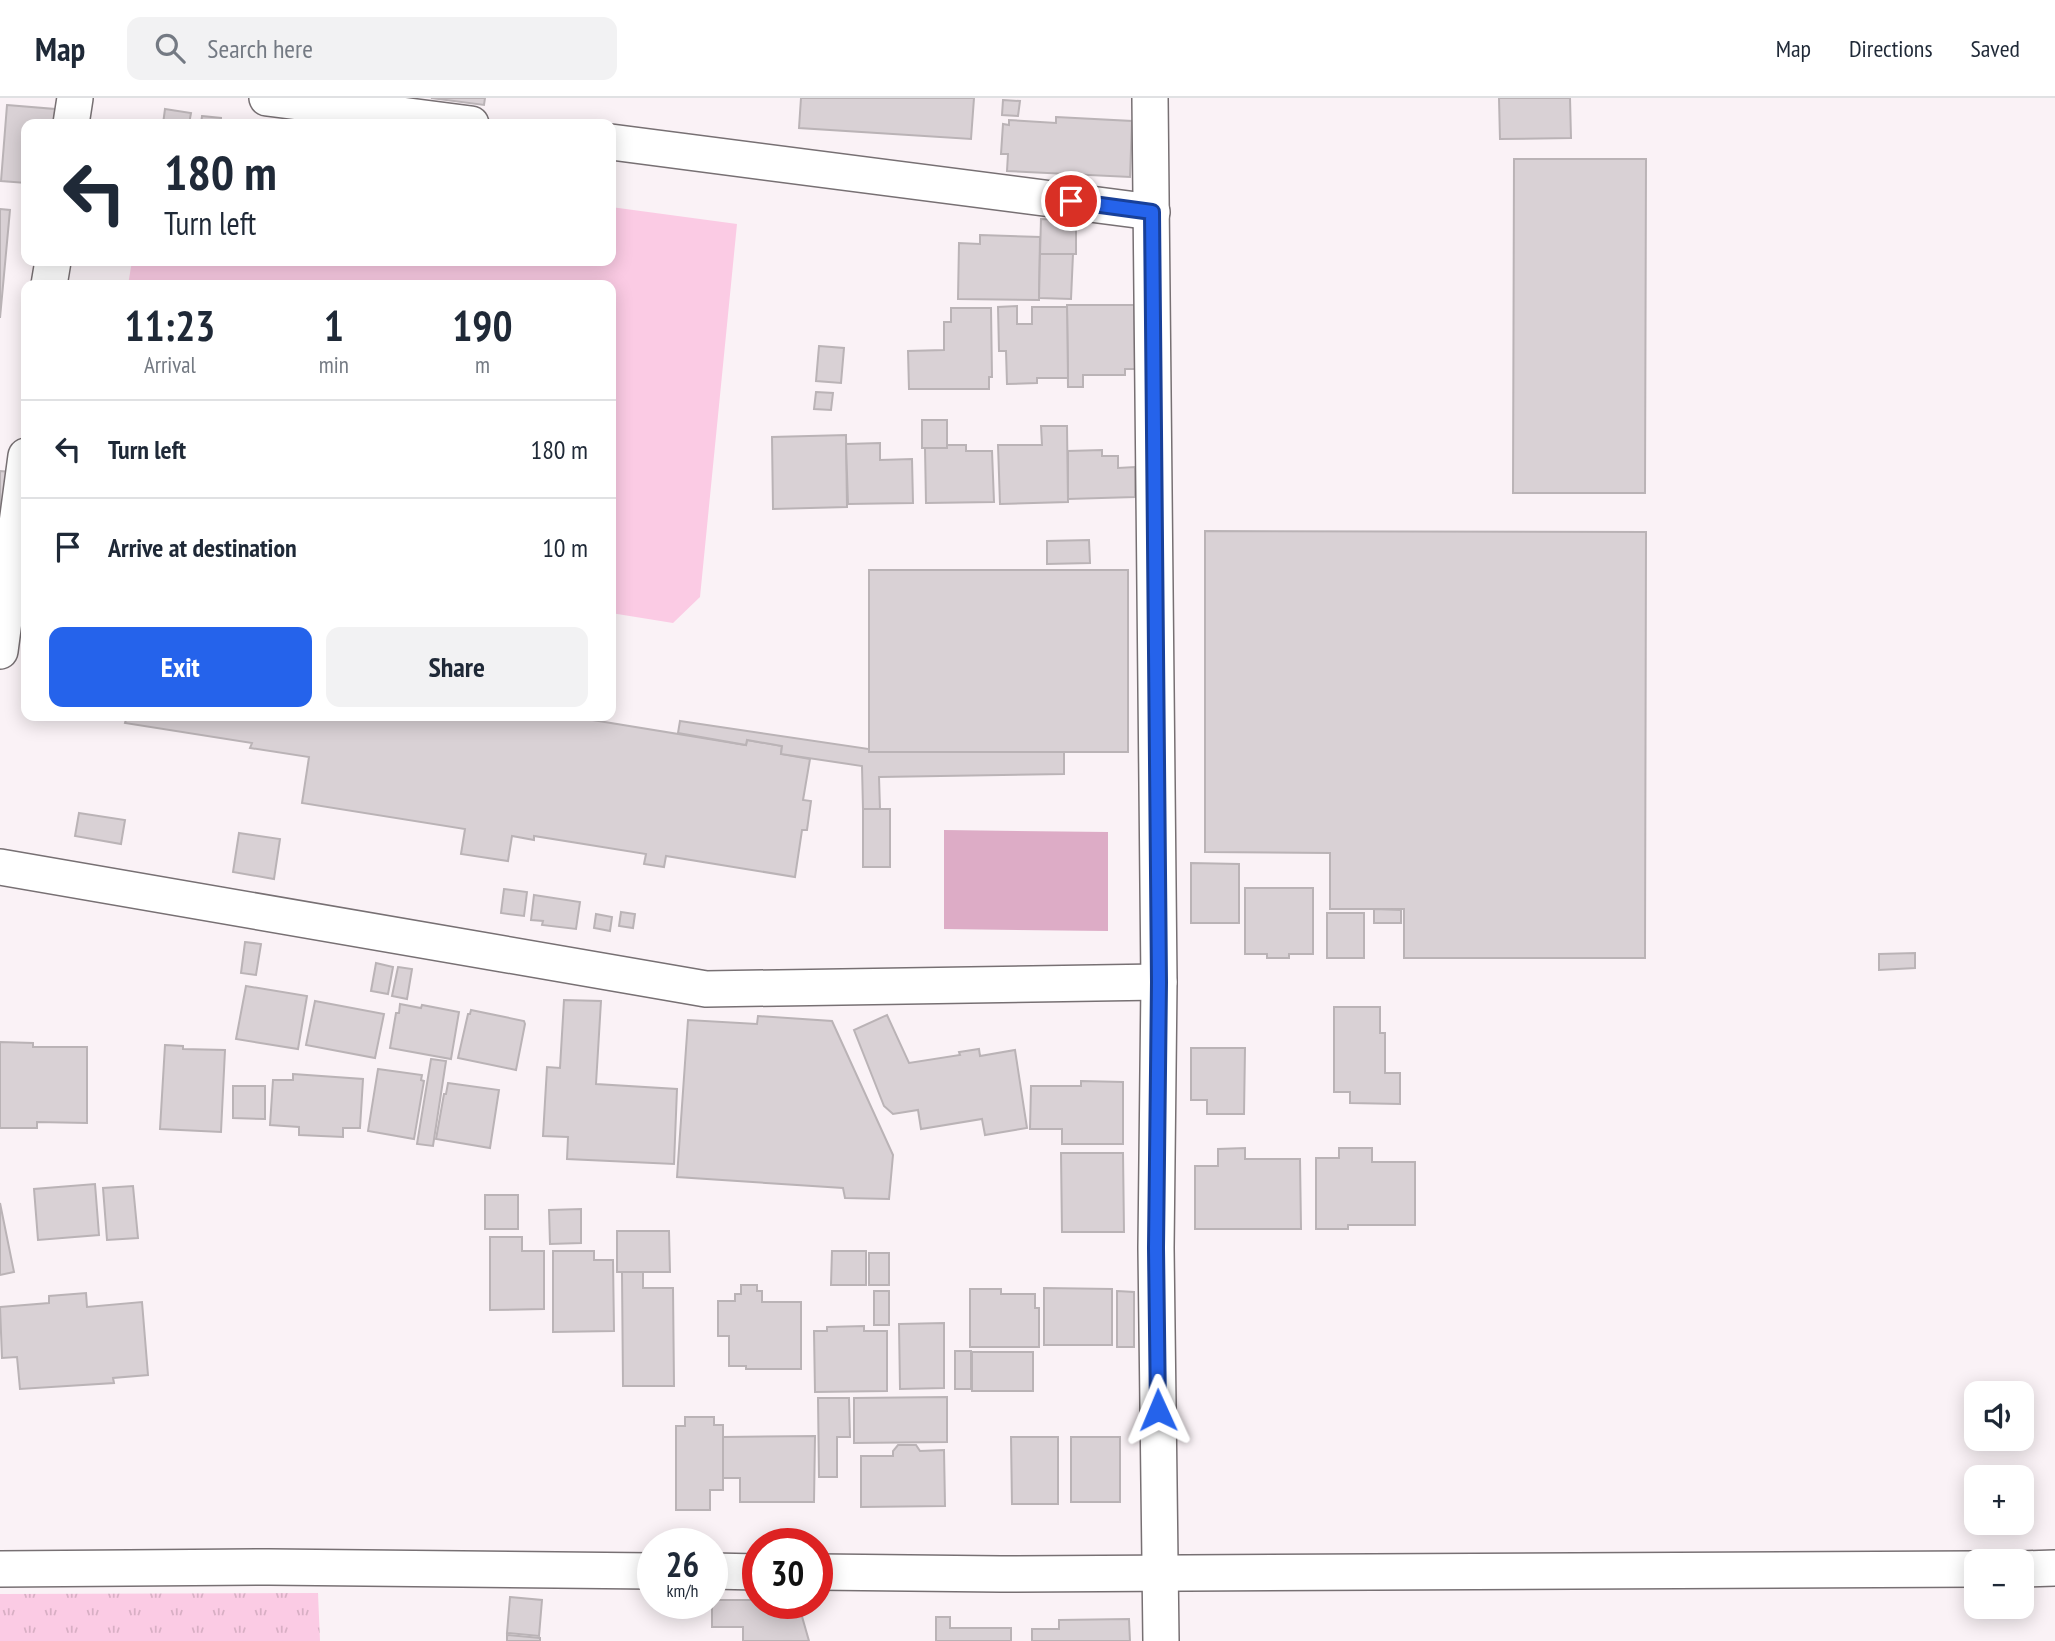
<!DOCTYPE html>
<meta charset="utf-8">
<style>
:root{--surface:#fff;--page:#f2f2f3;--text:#1f2937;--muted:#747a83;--line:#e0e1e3;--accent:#2563eb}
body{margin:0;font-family:"PT Sans Narrow",sans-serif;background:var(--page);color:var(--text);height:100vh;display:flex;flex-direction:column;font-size:26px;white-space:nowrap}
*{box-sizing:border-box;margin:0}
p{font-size:23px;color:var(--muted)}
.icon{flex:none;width:38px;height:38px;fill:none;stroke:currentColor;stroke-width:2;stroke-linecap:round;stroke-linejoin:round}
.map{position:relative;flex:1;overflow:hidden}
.details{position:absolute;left:21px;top:182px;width:595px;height:441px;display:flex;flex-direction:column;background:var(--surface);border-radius:14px;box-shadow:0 4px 18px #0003}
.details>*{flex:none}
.banner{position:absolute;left:21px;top:21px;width:595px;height:147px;border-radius:14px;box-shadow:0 4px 18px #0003;background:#fff;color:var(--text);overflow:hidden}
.controls{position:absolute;left:1964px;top:1283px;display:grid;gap:14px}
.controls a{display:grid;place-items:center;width:70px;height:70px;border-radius:14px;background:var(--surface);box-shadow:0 4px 18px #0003;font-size:35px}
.speed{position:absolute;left:637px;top:1430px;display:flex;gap:14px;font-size:35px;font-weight:700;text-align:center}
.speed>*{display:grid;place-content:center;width:91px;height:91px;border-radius:50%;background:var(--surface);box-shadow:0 4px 18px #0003;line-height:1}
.speed small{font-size:18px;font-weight:400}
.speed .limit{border:10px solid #d22;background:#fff;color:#111}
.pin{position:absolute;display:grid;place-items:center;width:60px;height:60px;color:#fff;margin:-30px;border:4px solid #fff;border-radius:50%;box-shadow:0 2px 7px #0007}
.me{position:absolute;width:77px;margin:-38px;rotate:359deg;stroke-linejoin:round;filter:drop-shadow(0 0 5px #0008)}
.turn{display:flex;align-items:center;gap:24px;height:147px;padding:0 28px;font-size:32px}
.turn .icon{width:91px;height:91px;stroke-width:2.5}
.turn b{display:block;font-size:49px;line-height:60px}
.eta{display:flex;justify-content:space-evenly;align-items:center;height:119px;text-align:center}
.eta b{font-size:42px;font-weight:700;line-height:49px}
.cta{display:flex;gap:14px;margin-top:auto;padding:14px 28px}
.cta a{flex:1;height:80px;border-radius:14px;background:var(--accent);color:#fff;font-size:28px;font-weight:700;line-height:80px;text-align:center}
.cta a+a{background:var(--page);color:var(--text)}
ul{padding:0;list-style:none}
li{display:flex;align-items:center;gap:21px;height:98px;padding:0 28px;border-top:2px solid var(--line)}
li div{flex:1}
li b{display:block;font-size:26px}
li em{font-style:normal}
header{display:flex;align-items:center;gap:42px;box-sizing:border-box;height:98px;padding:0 35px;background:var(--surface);border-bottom:2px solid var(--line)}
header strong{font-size:33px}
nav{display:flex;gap:38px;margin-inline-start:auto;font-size:24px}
.search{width:490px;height:63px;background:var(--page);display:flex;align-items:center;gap:18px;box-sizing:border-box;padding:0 24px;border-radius:14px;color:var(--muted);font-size:26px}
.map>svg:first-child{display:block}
.grass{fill:url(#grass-tufts)}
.garden{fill:#fbcbe4}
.water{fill:#ddacc6}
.building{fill:#d9d1d5;stroke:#bab3b6;stroke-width:2}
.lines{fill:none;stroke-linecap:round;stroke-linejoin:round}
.minor-casing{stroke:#777073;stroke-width:38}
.minor{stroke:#fff;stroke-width:35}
.route-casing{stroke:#184099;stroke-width:18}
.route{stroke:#2563eb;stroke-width:12}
</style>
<header>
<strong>Map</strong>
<div class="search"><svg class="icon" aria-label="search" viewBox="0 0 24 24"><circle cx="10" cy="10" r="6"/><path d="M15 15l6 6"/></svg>Search here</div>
<nav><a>Map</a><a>Directions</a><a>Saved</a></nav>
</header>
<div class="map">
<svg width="2055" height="1543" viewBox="0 0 2055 1543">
<defs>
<pattern id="grass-tufts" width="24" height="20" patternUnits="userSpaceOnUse" patternTransform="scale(1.75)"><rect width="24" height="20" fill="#fbcbe4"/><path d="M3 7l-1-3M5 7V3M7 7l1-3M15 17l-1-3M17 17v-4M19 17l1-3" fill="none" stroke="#d8afc4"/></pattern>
</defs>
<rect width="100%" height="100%" fill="#faf2f6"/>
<path class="grass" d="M318,1495L320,1543H0V1496Z"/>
<path class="garden" d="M611,109L737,126L700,499L673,525L611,515V187H128L132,163H611Z"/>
<path class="water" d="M944,732L1108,734V833L944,831Z"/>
<g class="building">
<path d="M431,0H485L484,7Z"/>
<path d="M801,0H974L971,41L799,30Z"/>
<path d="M1499,0H1570L1571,40L1500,41Z"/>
<path d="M1003,2L1020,3L1018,18L1002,17Z"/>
<path d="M7,7L55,11L54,26H26V85L1,83Z"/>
<path d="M165,11L191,15L189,26H163Z"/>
<path d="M202,18L221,20V26H201Z"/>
<path d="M1056,19L1132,23L1130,79L1007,73L1008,56H1001L1003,26L1009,27V22L1056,25Z"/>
<path d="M1514,61H1646L1645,395H1513Z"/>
<path d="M0,111L10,112L0,220Z"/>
<path d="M1041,121L1076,122V156H1040Z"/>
<path d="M980,137L1040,139L1039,202L958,201L959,145L980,146Z"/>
<path d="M1040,156H1073L1071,201L1039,200Z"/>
<path d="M1067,207H1134L1135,271H1125V277H1083V289H1068Z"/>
<path d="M1017,208V226H1032V209H1067L1068,280H1037V285L1007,286L1006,253H999L998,209Z"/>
<path d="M951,210H991L992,279H989V291H909L908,253L944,252V224H951Z"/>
<path d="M819,248L844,250L841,285L816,283Z"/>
<path d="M816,294L833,295L831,312L814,311Z"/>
<rect x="922" y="322" width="25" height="28"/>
<path d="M1041,328H1067L1068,404L1000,406L998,347H1042Z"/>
<path d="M846,337L847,409L773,411L772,339Z"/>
<path d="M880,345V362L912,361L913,405L848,406L846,346Z"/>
<path d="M947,347H966V353H992L994,404L926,405L925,350H947Z"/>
<path d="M1102,352V358H1118V370L1135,369V399L1068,401V353Z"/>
<path d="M0,373L11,374L0,441Z"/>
<path d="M1205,433L1646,434L1645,860H1404V811H1330V755L1205,754Z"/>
<path d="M1089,442L1090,465L1047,466V443Z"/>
<rect x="869" y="472" width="259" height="182"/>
<path d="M127,618H568L746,647L747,642L782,648L781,656L810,661L803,702L811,703L807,732H802L795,779L666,758L664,769L644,766L646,756L534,738V742L512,738L508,763L461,756L465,731L302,705L309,659L250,650L252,645L125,625Z"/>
<path d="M680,623L869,651V654H1064V676L879,679L880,711H863L862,668L781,656L782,648L747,642L746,647L678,635Z"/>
<rect x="863" y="711" width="27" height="58"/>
<path d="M79,715L125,722L121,746L75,738Z"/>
<path d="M239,735L280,741L274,781L233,774Z"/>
<path d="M1191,765L1239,766V825H1191Z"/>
<path d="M1245,790H1313V856H1289V860H1267V856H1245Z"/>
<path d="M504,791L527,794L524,818L501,815Z"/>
<path d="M534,797L580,804L576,831L542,827L543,823L531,822Z"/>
<path d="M1374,811L1401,812V825H1374Z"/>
<path d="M621,814L635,816L633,830L619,828Z"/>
<rect x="1327" y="815" width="37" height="45"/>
<path d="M596,816L612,819L610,833L594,830Z"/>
<path d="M245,844L261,846L256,877L241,875Z"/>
<path d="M1915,855V870L1879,872V856Z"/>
<path d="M376,865L393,869L388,896L371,893Z"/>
<path d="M398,869L412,871L407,901L392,898Z"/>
<path d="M246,888L307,898L298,951L236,941Z"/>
<path d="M564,902L601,903L596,986L677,991L674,1066L567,1061L568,1039L543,1038L547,969L560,970Z"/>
<path d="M315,903L384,916L375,960L306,947Z"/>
<path d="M400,906L421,910L422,907L459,914L451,961L390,950L396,915H399Z"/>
<path d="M1334,909H1380V935H1385V975H1400V1006L1350,1005V994H1334Z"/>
<path d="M471,912L524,923L525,926L516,972L458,960L468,916H470Z"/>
<path d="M887,917L909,965L960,957L959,954L979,951L980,958L1015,952L1027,1030L985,1037L982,1021L921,1031L918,1012L893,1016L884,1008L854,932Z"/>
<path d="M758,918L832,923L893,1057L889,1101L845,1100L843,1090L677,1079L688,922L757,926Z"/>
<path d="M0,944L33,945V949H87V1025L37,1024V1030H0Z"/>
<path d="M165,947L183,948V951L225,952L221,1034L160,1031Z"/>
<path d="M1191,950H1245L1244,1016H1207V1002H1191Z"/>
<path d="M431,961L446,963L433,1048L417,1046Z"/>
<path d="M378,971L422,977L421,982L424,983L414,1041L368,1033Z"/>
<path d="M293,976L363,981L360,1030H343V1039L299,1037V1029L270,1027L273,982H293Z"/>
<path d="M1081,983L1123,984V1046H1062V1031H1030L1031,988H1081Z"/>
<path d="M448,985L499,992L490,1050L436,1041L444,996H446Z"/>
<path d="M233,988H265V1021L233,1020Z"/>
<path d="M1245,1050V1061H1300L1301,1131H1195V1068H1218V1051Z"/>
<path d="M1339,1050H1372V1064H1415V1127H1348V1131H1316V1060H1339Z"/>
<path d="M1061,1055H1123L1124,1134H1062Z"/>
<path d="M95,1086L99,1137L38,1142L34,1091Z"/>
<path d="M133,1088L138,1140L107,1142L103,1090Z"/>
<rect x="485" y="1097" width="33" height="34"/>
<path d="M0,1105L14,1174L0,1177Z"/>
<path d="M581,1111V1145L550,1146L549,1112Z"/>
<path d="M617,1133H669L670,1174H617Z"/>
<path d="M490,1139H522V1153H544V1211L490,1212Z"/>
<path d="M553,1153H594V1162H613L614,1233L553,1234Z"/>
<path d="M832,1153H866V1187H831Z"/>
<rect x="869" y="1155" width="20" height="32"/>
<path d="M622,1174H643V1190H673L674,1288H623Z"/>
<path d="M741,1187H757V1193H762V1204H801V1271H746V1268H729V1238H718V1203H735V1196H741Z"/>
<path d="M1044,1190L1112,1191V1247H1044Z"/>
<path d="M970,1191H1001V1196H1035V1210H1039V1249H970Z"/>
<rect x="874" y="1193" width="15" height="34"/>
<path d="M1117,1193L1134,1194V1249H1117Z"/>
<path d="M86,1195L87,1209L142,1204L148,1277L113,1280L114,1285L20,1291L17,1259L2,1260L0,1209L49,1205V1198Z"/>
<path d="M944,1225V1290L900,1291L899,1226Z"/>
<path d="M864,1228V1233H887V1293L815,1294L814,1233H827V1229Z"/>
<rect x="955" y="1253" width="16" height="38"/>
<rect x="972" y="1254" width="61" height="39"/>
<path d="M947,1299V1344L854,1345V1300Z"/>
<path d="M818,1300H849L850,1339H837V1379H819Z"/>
<path d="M685,1319H714V1327H723V1392H710V1412H676V1328H685Z"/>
<path d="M815,1338L814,1404H740V1380H723V1339Z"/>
<path d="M1011,1339H1058V1406H1012Z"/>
<rect x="1071" y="1339" width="49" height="65"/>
<path d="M898,1347H916L920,1353L944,1352L945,1408L861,1409V1358H893V1353Z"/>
<path d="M510,1499L542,1502L539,1538L507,1535Z"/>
<path d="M712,1502H758V1505L799,1508L809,1543H743V1529H712Z"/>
<path d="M936,1519H950V1530H1011V1543H936Z"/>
<path d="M1129,1521L1130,1543H1032V1531H1059V1522Z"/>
<path d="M507,1537L540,1540V1543H507Z"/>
</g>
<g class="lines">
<defs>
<g id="minor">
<path d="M267,0L471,26"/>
<path d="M1150,0L1159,884L1156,1150L1161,1543"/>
<path d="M71,26L75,0"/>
<path d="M611,44L1152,114"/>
<path d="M49,187L53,163"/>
<path d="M0,553L26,358"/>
<path d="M0,769L706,891L1159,884"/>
<path d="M0,1471L269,1469L653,1473"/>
<path d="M2021,1471L2055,1470"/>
<path d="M712,1473L758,1474"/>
<path d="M817,1474L1001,1476L1976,1471"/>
</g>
</defs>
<use href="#minor" class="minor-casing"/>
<use href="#minor" class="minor"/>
</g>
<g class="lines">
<defs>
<path id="route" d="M1071,103L1152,114L1159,884L1156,1150L1158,1312"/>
</defs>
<use href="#route" class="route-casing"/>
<use href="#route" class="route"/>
</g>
</svg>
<div class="controls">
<a><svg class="icon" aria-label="sound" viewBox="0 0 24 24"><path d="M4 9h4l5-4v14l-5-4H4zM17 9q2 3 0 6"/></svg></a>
<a>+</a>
<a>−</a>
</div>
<div class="speed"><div>26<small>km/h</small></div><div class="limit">30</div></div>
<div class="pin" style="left:1071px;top:103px;background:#d93025"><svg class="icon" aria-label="arrive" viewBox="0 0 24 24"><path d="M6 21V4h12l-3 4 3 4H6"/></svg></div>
<svg class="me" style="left:1158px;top:1312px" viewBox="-20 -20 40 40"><path d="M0-17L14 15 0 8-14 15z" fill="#2563eb" stroke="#fff" stroke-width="4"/></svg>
<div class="banner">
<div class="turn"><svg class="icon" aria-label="left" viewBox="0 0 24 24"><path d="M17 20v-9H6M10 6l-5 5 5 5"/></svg><div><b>180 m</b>Turn left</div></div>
</div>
<section class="details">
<div class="eta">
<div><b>11:23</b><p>Arrival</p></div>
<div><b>1</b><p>min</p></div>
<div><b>190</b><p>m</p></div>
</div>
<ul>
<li><svg class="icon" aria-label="left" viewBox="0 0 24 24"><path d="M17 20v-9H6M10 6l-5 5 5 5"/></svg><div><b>Turn left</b></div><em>180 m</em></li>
<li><svg class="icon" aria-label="arrive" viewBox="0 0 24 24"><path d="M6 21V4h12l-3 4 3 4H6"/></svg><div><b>Arrive at destination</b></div><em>10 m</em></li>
</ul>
<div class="cta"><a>Exit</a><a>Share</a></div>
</section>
</div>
